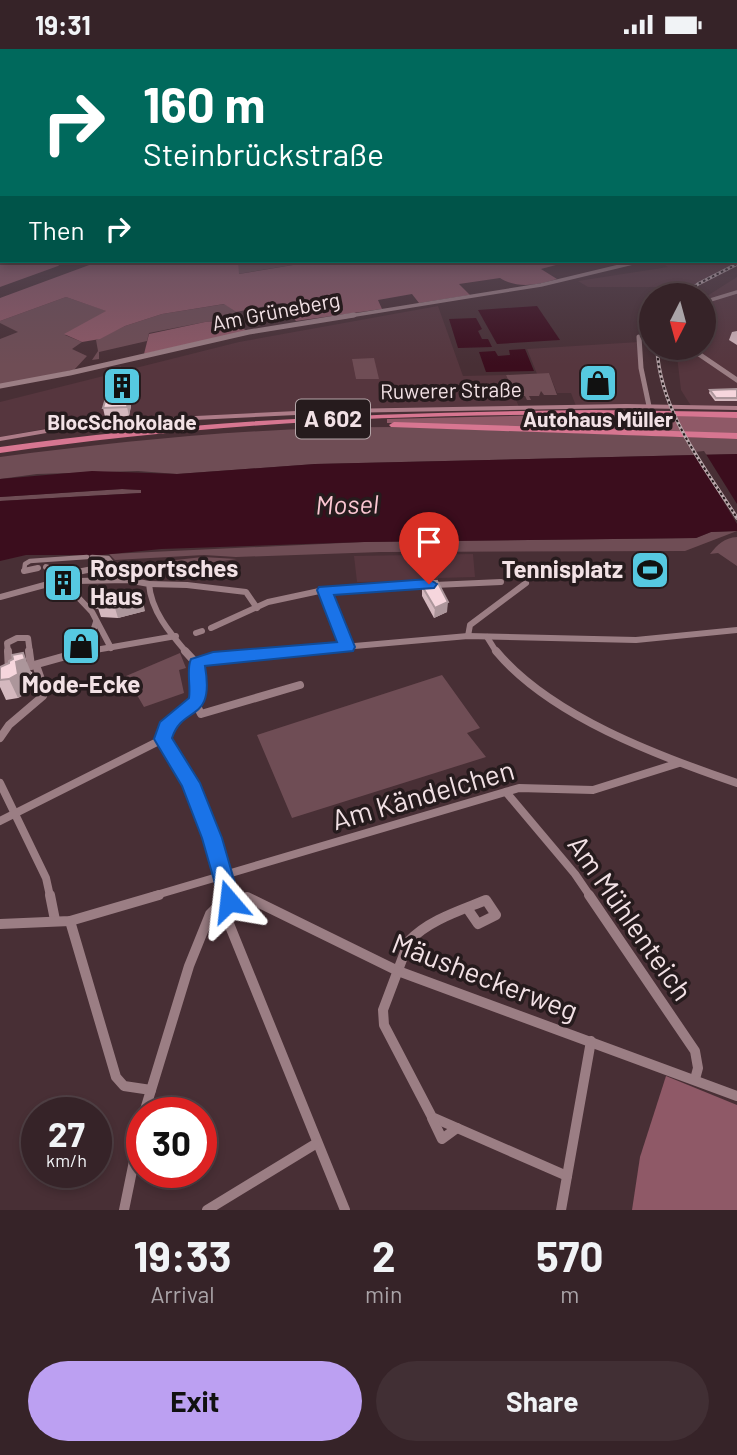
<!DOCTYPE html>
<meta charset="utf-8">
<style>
:root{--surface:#362328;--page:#412f34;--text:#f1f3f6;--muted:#aaa4a8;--line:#504045;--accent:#bca0f2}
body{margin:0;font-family:Barlow,sans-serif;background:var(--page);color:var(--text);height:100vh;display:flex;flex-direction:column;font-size:26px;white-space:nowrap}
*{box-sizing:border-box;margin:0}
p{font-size:23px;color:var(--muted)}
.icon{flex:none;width:38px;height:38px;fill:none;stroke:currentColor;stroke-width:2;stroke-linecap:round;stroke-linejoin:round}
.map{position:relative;height:1161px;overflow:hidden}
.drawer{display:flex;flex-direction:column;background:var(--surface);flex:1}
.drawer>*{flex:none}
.hud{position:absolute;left:0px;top:0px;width:738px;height:214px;box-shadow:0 4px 10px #0003,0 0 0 2px var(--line);background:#00695c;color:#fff;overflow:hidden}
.needle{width:46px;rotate:186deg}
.tools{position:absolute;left:639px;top:234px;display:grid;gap:14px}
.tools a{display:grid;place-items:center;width:77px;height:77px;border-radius:50%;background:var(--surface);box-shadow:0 4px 10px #0003,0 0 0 2px var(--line);font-size:35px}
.speed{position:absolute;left:21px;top:1048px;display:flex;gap:14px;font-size:35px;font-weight:700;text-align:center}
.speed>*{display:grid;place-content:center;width:91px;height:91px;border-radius:50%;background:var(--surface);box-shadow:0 4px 10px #0003,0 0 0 2px var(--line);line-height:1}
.speed small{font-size:18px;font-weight:400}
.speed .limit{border:10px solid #d22;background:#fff;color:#111}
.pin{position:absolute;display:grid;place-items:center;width:60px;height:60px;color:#fff;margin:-72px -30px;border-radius:50% 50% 50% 0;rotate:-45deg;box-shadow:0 0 7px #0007}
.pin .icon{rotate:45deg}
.me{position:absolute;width:77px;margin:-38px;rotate:343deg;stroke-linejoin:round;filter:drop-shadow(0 0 5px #0008)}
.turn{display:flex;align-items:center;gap:24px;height:147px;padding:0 28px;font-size:32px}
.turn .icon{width:91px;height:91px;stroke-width:2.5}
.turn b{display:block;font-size:49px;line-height:60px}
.then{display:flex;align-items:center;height:66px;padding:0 28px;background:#0003;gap:14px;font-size:26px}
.eta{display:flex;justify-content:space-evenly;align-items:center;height:119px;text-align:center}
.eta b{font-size:42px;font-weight:700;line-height:49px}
.cta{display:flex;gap:14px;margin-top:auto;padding:14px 28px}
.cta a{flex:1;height:80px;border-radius:42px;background:var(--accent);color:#111;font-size:28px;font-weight:700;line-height:80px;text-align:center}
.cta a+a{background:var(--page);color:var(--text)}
.status{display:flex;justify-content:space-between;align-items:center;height:49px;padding:0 35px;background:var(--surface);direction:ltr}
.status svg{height:19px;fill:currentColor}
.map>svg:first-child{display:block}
.built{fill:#56363e}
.green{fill:#6f4d55}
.forest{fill:#8f5967}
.water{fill:#3b0d1d}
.pier{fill:#482f35}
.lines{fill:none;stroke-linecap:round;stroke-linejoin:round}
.pedestrian{stroke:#9b7e84;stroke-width:4.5}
.minor-far4{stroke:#9b7e84;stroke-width:3.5}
.minor-far3{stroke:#9b7e84;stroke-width:5}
.minor-far2{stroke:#9b7e84;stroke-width:6}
.minor-far1{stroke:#9b7e84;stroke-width:8}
.minor{stroke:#9b7e84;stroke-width:10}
.secondary{fill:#ad7c88;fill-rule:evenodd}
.motorway{fill:#d77691;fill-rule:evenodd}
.rail-casing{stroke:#bba8ac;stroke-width:3.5}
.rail{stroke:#261b1d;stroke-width:2;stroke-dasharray:2.5;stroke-linecap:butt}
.wall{fill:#d4b8be}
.shaded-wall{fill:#ac969b}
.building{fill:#f6d6dd;stroke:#ac969b;stroke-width:2}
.route{fill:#1a73e8;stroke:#114b97;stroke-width:2}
.labels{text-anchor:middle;stroke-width:7;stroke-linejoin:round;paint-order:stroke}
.far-street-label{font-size:21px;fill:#f2e1e5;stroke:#261b1d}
.far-poi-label{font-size:21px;font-weight:bold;fill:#f2e1e5;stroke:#261b1d}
.shield{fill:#261b1d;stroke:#b5a6a9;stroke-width:2}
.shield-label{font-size:23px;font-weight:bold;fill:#f2e1e5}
.poi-label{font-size:24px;font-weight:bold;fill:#f2e1e5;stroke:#261b1d;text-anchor:start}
.water-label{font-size:26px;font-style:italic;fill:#fcc7d3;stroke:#261b1d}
.near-street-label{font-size:28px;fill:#f2e1e5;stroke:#261b1d}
</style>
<div class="status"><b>19:31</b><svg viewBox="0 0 49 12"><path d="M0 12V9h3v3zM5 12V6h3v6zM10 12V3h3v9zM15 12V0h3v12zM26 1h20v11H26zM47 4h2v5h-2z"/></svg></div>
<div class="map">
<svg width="737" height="1161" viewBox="0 0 737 1161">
<rect width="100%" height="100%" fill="#482f35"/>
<g class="built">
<path d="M737,186V214L695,235L682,246L661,238H588L578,232L668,218L659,212H737Z"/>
<path d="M737,228V361L693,360L681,341L676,299H704V249Z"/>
<path d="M438,257L463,327L506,326L519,358L362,359L150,369L65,376L0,388V353L239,293Z"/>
<path d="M639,293L646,355L576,357L571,344H557L549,324L537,325L527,300Z"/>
<path d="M473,505L475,528L438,529V532L357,533L354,507Z"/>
</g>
<g class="green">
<path d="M238,212H317L238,225Z"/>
<path d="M66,248L107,262L65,286L82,293L72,300L87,307L74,321L0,336V290L18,283L0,274V272Z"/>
<path d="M225,255L236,263L233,265L240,275L229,271L205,273L149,284L147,292L99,303V310L92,311L98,302L96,291L125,277L162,265Z"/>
<path d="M374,309L379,330H356L352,310Z"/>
<path d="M549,324L557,346H544L541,342L539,347H529L531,351H527L525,347H515L506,326Z"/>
<path d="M411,378L737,390V405L316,415L177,425L138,422L37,425L0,430V408C137,390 273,377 411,378Z"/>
<path d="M122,440L141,441V444L0,452V448Z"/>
<path d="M737,482L685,502L381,503L236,508L204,506L115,511L109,505L364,493L696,489L711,483Z"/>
<path d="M737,488V517L718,504L710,505C718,495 724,489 737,488Z"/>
<path d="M203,508L237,510L164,520L152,515L129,516Z"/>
<path d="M180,604L186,619L179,621L184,644L144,658L126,627Z"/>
<path d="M442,626L480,679L467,684L486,708L292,769L257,686Z"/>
</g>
<g class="forest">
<path d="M0,193L2,212H64L58,217L0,238Z"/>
<path d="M100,212H238L239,225L317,212H571L541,220L557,230C538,236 517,240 500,229L459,235L470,246L419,254L412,245L378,251L382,260L296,272L281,254L236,263L224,255L162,265L125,277L100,290L82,293L64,285L106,262L66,248L0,272V249Z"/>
<path d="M229,271L247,282L144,305L149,285L205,273Z"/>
<path d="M626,364L630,381L387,374V370Z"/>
<path d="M651,365L737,368V385L655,382Z"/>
<path d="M666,1027L737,1056V1161H632L640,1108Z"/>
</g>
<g class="water">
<path d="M537,257L560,291L497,295L478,261Z"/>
<path d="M476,269L482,280L478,282L482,290H488L492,298L458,299L449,270Z"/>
<path d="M525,300L534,322L486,323L479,303L495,302L498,307L510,306L509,301Z"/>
<path d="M737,405V482L711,483L696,489L364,493L161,500L102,506H26L0,512V452L141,444V441L122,440L0,448V430L92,422L177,425L315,415Z"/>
</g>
<path class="pier" d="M704,402L737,455V475L694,403Z"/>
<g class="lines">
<g class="pedestrian">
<path d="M92,508L108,509L112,514L108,517"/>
<path d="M24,522L25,515L30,512L87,508"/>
</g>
<g class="minor-far4">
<path d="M704,253L737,243"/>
<path d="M343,268L541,236L641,212"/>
</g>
<g class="minor-far3">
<path d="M639,288L641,319L649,357"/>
<path d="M690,299L737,331"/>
<path d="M0,337L70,324L249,283L354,266"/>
</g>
<g class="minor-far2">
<path d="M46,518L67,525L108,517"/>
<path d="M24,522L38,519"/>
<path d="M67,525L76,532L127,531L149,535C151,562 170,584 187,604"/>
<path d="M76,532L73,543L92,563L111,599"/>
<path d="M149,535L187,536L246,543L257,559"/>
<path d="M324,541L501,533"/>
<path d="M0,548L70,529"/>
<path d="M211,579L268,553L324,541L347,598"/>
<path d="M196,584L202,582"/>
<path d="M468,587L470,576L526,534"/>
<path d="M487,588L497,604"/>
<path d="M87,601L96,573"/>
<path d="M8,604L7,594L17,589H28L30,604"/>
<path d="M78,604L176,587"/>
<path d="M275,604L468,587L636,591L737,581"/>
</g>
<g class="minor-far1">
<path d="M8,602L9,622"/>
<path d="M29,602L31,617"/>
<path d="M185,602L196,614"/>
<path d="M496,602C550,667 658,707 737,734"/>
<path d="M196,614L213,609L296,602"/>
<path d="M196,614C202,675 174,651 163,690L191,734L212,789L228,847"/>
<path d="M23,619L84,602"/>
<path d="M193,658L198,659L201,665L300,636"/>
<path d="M0,689L9,676L43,647L45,642L36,616"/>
<path d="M0,734L46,829L50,847"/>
<path d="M506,743L575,825L590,847"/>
<path d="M0,772L163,690"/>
<path d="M153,847L519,739L593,741L679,714"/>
</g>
<g class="minor">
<path d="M50,846L55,871"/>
<path d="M227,846L229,852"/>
<path d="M589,846L695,1002L698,1019L695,1030"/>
<path d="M221,855L345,1161"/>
<path d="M467,859L478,875L496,866L486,851C459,862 429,871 409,892L383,961L384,976L432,1068L567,1127"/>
<path d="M70,872L116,1028L124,1037L151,1041"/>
<path d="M0,875L70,872L159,846"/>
<path d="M144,1064L189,917L210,865L218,857L247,848L398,922L737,1047"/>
<path d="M432,1069L442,1090L457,1079"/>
<path d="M124,1161L142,1073"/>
<path d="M207,1161L317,1094"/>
<path d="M561,1161L591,992"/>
</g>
<path class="secondary" d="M626,355L737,357V361L626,359L338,364L93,376L0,392V388L93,372L338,360Z"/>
<g class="motorway">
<path d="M594,361L737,363V369C492,360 242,369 0,404V398C197,370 395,363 594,361Z"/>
<path d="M394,373L737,384V390L391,378L389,376Z"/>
</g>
<defs>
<g id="rail">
<path d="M683,247L698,235L737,215"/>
<path d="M657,299C660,363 704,417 737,469"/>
</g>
</defs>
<use href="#rail" class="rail-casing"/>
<use href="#rail" class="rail"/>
</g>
<g class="wall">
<path d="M737,282V296L729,291L732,283Z"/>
<path d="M106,324L139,346L133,347L132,352L130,350L131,357L129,367L105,368L103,359L127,348L108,333Z"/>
<path d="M737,340V352H715L709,344L710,341Z"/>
<path d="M422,537L447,563L434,569L422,547Z"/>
<path d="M112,548L145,562L118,569L101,568L98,559Z"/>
<path d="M9,614L32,623L34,630L25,633L27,644L18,649L6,651L0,638V618Z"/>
</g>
<g class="shaded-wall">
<path d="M138,336L139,346L133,347L132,352L130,343L131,338Z"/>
<path d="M129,347L131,357L129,367L127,358Z"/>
<path d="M143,552L145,562L118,569L115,559Z"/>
<path d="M448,553L447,563L434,569L435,559Z"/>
<path d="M23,604L34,630L25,633L27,644L18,649L9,630L16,613Z"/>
</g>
<g class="building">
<path d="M120,319L138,336L131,338L130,343L106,324Z"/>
<path d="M737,340V349H716L710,341Z"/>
<path d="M129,347L127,358L103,359L106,349Z"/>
<path d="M426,532H437L448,553L435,559L422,537Z"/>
<path d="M140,542L143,552L115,559H98L112,548Z"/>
<path d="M23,604L25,610L16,613L18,625L9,630L0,631V618L9,614V612L13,610L12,606Z"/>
</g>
<linearGradient id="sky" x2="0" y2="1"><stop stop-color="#281a1d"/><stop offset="0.48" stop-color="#584d5c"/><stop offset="1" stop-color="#584d5c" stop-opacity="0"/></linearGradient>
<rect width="737" height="316" fill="url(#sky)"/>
<path class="route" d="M429,530L437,535L434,539L334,546L355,598L353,602L205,617C215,675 183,655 172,689L200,734L222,789L240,852L237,859L229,862L222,859L202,789L182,737L154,690L160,673L189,649C191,637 186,620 191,610L213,603L337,593L317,541L319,538Z"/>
<defs>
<symbol id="shop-square" viewBox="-11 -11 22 22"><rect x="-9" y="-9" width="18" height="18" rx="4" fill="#56c9e1" stroke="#261b1d"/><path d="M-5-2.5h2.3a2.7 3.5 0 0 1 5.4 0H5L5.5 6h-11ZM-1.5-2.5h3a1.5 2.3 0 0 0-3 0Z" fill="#111"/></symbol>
<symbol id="building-square" viewBox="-11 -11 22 22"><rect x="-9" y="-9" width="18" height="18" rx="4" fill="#56c9e1" stroke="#261b1d"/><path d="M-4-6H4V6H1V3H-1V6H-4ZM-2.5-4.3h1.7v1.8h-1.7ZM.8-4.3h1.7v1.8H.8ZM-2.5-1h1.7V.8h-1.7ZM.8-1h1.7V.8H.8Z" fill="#111"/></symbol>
<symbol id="stadium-square" viewBox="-11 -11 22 22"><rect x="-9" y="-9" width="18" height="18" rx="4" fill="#56c9e1" stroke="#261b1d"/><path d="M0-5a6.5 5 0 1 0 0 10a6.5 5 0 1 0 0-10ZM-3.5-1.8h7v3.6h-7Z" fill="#111"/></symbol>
</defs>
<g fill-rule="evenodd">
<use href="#shop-square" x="576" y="312" width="44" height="44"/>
<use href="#building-square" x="100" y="315" width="44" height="44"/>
<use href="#stadium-square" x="628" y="499" width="44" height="44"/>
<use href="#building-square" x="41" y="512" width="44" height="44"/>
<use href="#shop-square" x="59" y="575" width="44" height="44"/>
</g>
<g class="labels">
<g class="far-street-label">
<text transform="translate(276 263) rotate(-11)" y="7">Am Grüneberg</text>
<text transform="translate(451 342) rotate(-1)" y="7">Ruwerer Straße</text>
</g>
<g class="far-poi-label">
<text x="598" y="378">Autohaus Müller</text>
<text x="122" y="381">BlocSchokolade</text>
</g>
<rect class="shield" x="296" y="350.5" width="74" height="39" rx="5"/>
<g class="shield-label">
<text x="333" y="378">A 602</text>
</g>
<g class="poi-label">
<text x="90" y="528">Rosportsches<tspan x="90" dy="28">Haus</tspan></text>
<text x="623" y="529" text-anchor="end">Tennisplatz</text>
<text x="81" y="644" text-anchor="middle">Mode-Ecke</text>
</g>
<g class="water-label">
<text transform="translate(347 456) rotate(-1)" y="9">Mosel</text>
</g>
<g class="near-street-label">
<text transform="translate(423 746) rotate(-16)" y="10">Am Kändelchen</text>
<text transform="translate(630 869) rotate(55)" y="10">Am Mühlenteich</text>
<text transform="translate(485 928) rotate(21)" y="10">Mäusheckerweg</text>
</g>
</g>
</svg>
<div class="tools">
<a><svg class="needle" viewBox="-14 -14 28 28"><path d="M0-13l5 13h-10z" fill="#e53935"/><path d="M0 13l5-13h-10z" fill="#aaa4a8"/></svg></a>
</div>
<div class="speed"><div>27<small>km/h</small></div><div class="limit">30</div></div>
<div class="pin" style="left:429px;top:535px;background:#d93025"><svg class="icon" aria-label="arrive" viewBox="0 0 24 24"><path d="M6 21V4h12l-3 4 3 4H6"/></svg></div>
<svg class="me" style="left:229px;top:852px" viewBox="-20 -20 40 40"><path d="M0-17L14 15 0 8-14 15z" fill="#1a73e8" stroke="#fff" stroke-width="4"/></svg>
<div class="hud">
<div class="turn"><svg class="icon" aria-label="right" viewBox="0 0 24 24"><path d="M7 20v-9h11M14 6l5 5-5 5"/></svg><div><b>160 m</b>Steinbrückstraße</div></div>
<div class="then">Then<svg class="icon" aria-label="right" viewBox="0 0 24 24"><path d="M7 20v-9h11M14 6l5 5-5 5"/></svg></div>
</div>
</div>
<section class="drawer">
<div class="eta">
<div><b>19:33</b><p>Arrival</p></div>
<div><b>2</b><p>min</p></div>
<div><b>570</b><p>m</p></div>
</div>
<div class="cta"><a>Exit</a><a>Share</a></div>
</section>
